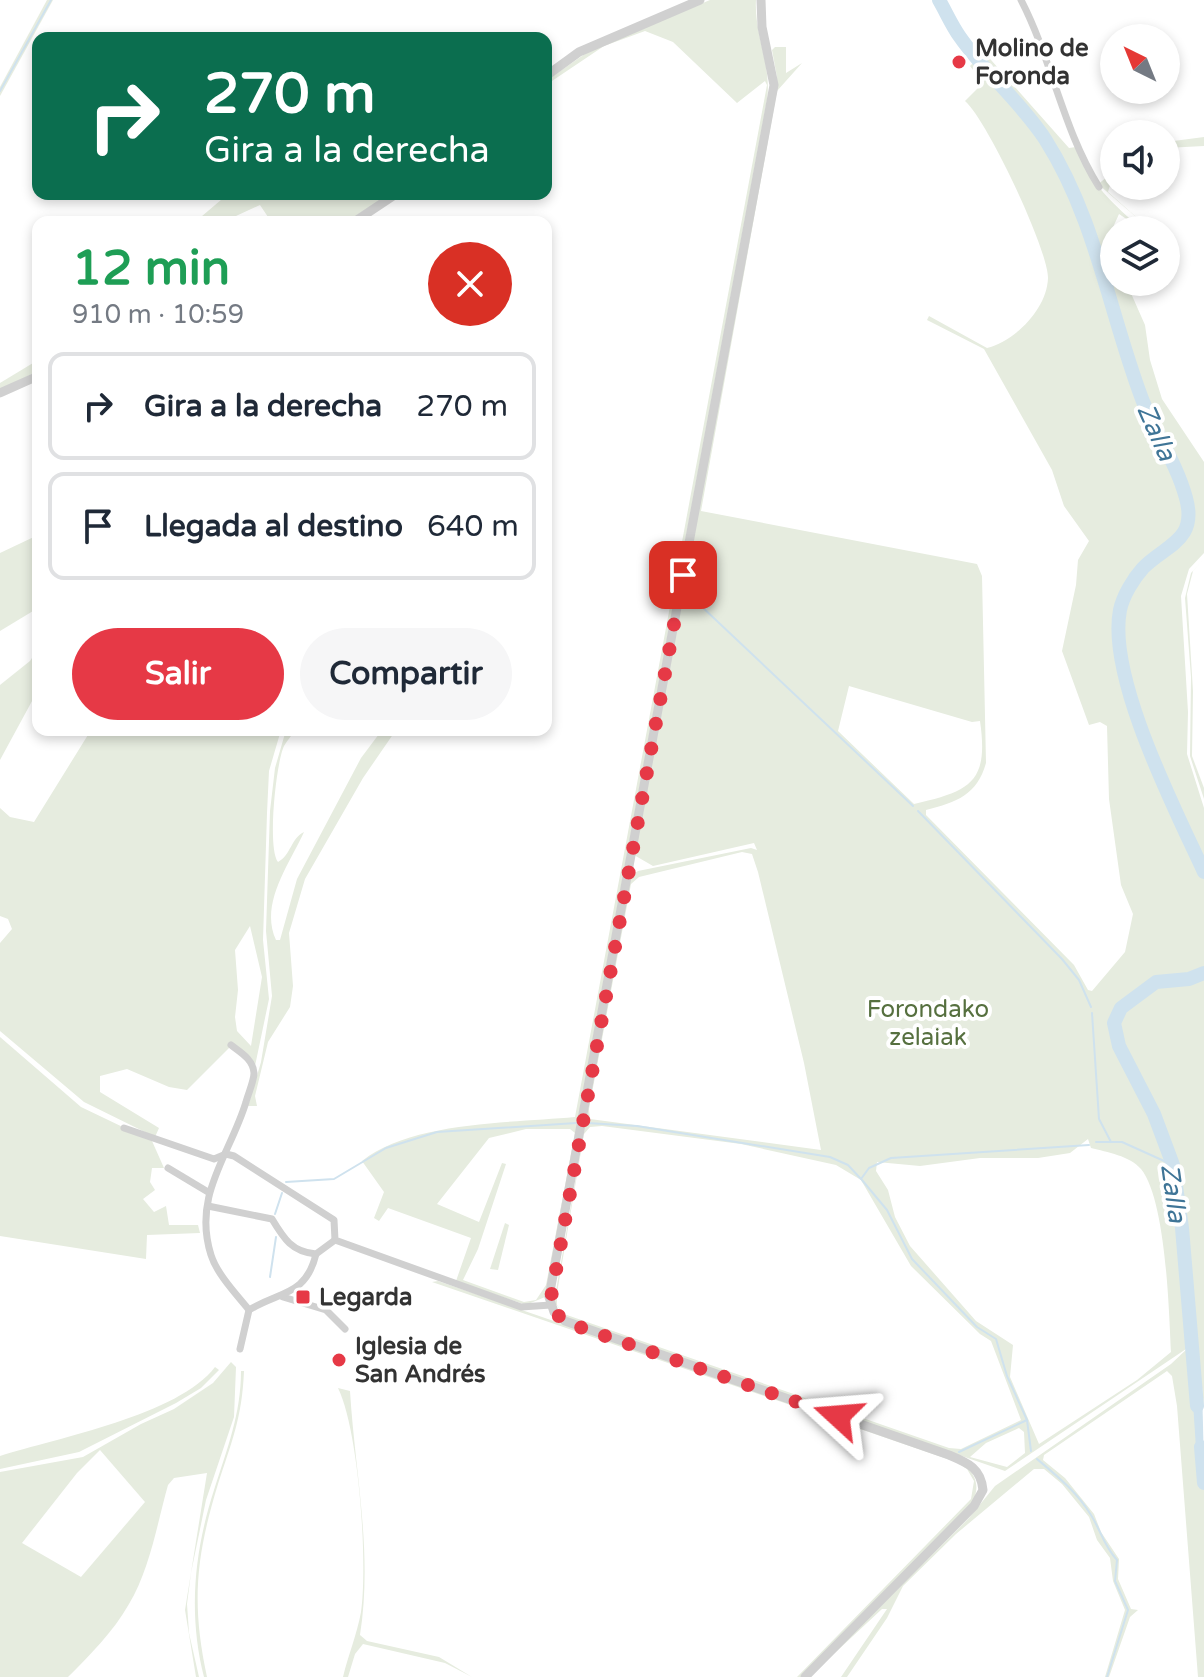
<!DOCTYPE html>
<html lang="es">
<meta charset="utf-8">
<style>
:root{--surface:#fff;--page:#f6f6f7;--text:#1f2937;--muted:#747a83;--line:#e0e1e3;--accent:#e63946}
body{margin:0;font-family:"Varela Round",sans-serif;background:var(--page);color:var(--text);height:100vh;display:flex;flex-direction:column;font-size:30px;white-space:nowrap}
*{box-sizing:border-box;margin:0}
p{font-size:26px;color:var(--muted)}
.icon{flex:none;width:44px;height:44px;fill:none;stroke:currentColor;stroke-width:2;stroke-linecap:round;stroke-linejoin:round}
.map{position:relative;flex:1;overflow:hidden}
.sheet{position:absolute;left:32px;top:216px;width:520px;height:520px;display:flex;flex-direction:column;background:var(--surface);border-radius:16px;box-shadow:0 4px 12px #0003}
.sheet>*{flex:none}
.top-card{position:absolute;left:32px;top:32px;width:520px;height:168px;border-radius:16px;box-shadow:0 4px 12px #0003;background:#0b6e4f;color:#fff;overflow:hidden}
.needle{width:52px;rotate:317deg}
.tools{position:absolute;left:1100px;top:24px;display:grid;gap:16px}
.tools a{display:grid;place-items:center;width:80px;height:80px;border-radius:50%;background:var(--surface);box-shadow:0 4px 12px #0003;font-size:40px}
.pin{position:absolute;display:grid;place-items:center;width:68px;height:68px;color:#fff;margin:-34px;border-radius:16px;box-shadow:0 4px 12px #0006}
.me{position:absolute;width:88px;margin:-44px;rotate:289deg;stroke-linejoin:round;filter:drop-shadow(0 0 6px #0008)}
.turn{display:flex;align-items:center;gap:28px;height:168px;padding:0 40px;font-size:36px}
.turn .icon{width:104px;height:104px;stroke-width:2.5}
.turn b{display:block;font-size:56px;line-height:68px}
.round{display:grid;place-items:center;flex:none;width:84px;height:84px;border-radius:42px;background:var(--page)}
.overview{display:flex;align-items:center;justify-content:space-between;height:136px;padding:0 40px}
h1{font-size:48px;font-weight:700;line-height:60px;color:#1e9e55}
.action{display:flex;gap:16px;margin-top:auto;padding:16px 40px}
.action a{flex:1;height:92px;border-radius:48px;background:var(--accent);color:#fff;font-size:32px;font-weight:700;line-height:92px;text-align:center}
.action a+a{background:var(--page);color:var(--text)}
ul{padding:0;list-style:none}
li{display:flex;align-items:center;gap:24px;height:108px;margin:0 16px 12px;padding:0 24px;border:4px solid var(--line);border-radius:16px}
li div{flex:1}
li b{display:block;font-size:30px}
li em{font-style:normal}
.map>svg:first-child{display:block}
.green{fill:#e6ecdf;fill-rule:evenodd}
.water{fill:#cfe2ee}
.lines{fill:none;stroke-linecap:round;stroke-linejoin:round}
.stream{stroke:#cfe2ee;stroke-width:2}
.river{stroke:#cfe2ee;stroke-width:14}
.minor{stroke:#d0d0d0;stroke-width:7}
.tertiary{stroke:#d0d0d0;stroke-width:9}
.route{stroke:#e63946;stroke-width:14;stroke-dasharray:0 25.2}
.poi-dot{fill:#e63946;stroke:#fff;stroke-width:3}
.labels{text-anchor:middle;stroke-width:8;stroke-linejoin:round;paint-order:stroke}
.poi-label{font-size:24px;font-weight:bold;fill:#333;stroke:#fff;text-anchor:start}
.park-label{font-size:24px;fill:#56703f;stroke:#fff}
.water-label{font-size:26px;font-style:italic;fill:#3f7597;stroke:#fff}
</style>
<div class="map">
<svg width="1204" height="1677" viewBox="0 0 1204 1677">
<rect width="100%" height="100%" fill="#fff"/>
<g class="green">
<path d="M47,0H53L0,96V87Z"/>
<path d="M710,0H756C754,35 772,65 767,100L545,1297L526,1305L456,1281L471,1238L388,1208L379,1221L374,1218L384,1192L362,1161C412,1121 513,1123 575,1117L767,85L765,81L737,103L673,42L645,31L604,46L546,85V81L589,51ZM526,1129H570L575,1133L546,1285L536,1300L524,1302L463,1280L478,1249L506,1164L502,1163L479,1222L437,1204L489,1138Z"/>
<path d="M775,47H786V73L802,63L777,91L701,511L977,564L982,576L986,763C977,795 957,802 926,810V815L1074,965L1088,990L1092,991L1125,952L1133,914L1121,885L1109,799L1107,726L1100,722L1089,725L1062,651L1076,585L1078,560L1089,541L1064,506L1052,470L984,349L927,320L929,316L987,348C1015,341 1047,309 1048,278C1048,249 987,120 965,101L983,83L970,66L984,52L1069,148L1076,147C1090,184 1114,205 1143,230L1119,214L1110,234L1114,282H1126L1145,325L1150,360L1162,399L1204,462V553L1189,569L1181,596L1188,712L1187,754L1204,808V1408L1202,1387L1197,1464L1204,1465V1677H1198L1177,1406L1172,1376L1167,1371L1044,1455L1043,1460L1065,1478L1094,1514L1101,1532L1119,1559L1118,1579L1131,1609L1138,1610L1130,1617L1109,1677H1105L1125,1610L1113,1581L1110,1558L1097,1540L1089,1517L1062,1484L1044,1469H1034L956,1534L903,1586L887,1618L847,1677H841L887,1609H882L809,1677L969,1518L995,1486L1171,1364L1189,1347L1005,1471L568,1319L554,1302L629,877L638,871L751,848L757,850L754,843L653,866L634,855L777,77L772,50ZM849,686L972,722L980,721C989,783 970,791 914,804L838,731ZM742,852L752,854L758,872L804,1063L821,1150L590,1119L589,1109L631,884L639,877ZM602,1126L741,1144L836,1165L861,1180L911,1266L980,1334L991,1341L1021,1420L961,1449L949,1448L564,1314L557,1305V1293L584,1134L590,1127ZM1088,1139L1091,1148C1107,1152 1130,1156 1141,1169C1166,1200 1169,1311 1171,1352L1137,1380L1039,1444L1010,1377L1013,1345L976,1321L910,1246L895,1217L888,1190L876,1171L877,1162L920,1166L980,1158H1038L1070,1153ZM1019,1428L1024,1432L1025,1453L1007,1467L970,1457L986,1443Z"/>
<path d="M1204,137V146L1166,148V142Z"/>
<path d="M1114,172L1108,192L1151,230L1098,184Z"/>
<path d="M228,194H390L346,222H256L268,217L260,205L223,222H195Z"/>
<path d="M38,360V371L0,390V383Z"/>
<path d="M38,535V608L0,631V553Z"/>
<path d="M1204,559L1193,571L1187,594L1193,691L1192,756L1204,788V799L1190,756L1191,677L1185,598L1191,573Z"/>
<path d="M38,649V690L0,760V685L30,661Z"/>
<path d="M91,730H281L269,771L267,813L263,940L269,999L255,1066L230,1047L187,1090L169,1087L127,1069L100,1076V1092L159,1128L155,1137L84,1102L0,1031V943L12,929L8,919L0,916V808L10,817L34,822ZM250,926L262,977L251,1046L237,1031L235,1017L238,990L235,950Z"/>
<path d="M286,730H295C292,735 287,741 284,746C276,763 267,848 278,862C291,855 291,838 304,832C290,863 259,904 276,940H280L297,879L361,758L382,730H396L363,778L305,879L289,933L293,986L290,1007L268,1042L255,1096L257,1106H248L261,1062L272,996L266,931L270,811L275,768Z"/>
<path d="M0,1037L81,1107L152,1141L164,1168H152L150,1182L155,1190L143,1199L154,1212L166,1206L169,1225H198L200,1233L147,1235L146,1259L0,1236Z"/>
<path d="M505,1223L509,1225L498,1270L490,1269Z"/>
<path d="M438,1281L960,1461C977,1475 981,1486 971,1506L802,1677H797L971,1499L974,1481L967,1469L956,1462L432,1282Z"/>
<path d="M231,1362L236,1367L234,1417L206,1500L191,1573L187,1604L189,1633L199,1677H196L185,1610L207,1473L174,1478L168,1485C157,1524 150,1569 129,1604C113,1632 90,1655 68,1677H0V1472L83,1457L141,1424L174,1409L213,1383ZM100,1450L145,1502L81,1577L22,1543L77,1473Z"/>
<path d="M215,1367L219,1370L201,1388L176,1403L79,1452L0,1469V1456C57,1438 179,1415 215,1367Z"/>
<path d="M241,1371H244C242,1418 232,1441 218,1484C196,1556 191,1603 207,1677H204C188,1614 194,1552 214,1490C227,1449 241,1414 241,1371Z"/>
<path d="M338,1388L350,1391C355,1473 373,1553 360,1635L367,1641L439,1657L472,1677L445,1663L363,1644L355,1654L348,1677H343C348,1656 357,1634 361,1612C368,1563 359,1431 338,1388Z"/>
</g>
<path class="water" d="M1202,1386L1204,1465L1197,1464L1192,1387Z"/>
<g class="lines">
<g class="stream">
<path d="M0,91L51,0"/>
<path d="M700,605L913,806"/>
<path d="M918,811L1062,959L1079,980L1091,1007"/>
<path d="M1092,1013L1099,1119L1111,1142"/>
<path d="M587,1123L637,1126L830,1157L848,1165L861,1179L869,1168L891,1158L1089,1145"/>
<path d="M1096,1142H1122L1173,1165"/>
<path d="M862,1180L887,1210L912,1259L977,1327L996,1339L1007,1376L1027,1420L1031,1451"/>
<path d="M286,1182L334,1179L386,1148L437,1132L576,1123"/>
<path d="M275,1214L282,1193"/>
<path d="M270,1277L276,1237"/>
<path d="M959,1452L1027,1420"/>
<path d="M1037,1459C1057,1476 1077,1492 1091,1515C1101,1531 1104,1546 1117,1560L1115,1581L1128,1610L1107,1677"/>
</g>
<g class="river">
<path d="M939,0C946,12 952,26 960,37C985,73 1021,102 1045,139C1096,219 1109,312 1142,399C1155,432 1177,464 1186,498C1198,541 1165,545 1143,568C1133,579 1123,596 1120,610C1107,677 1175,809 1204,872"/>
<path d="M1197,1406L1182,1228L1173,1165L1154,1114L1119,1046L1114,1023L1121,1008L1156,982L1189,979L1204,973"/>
<path d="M1201,1447L1204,1483"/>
</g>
<g class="minor">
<path d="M1021,0C1052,60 1063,130 1099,187"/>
<path d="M231,1045C240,1052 253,1059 254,1073C254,1081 248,1094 246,1102C230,1155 192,1195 211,1255C217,1274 236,1294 249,1310L240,1349"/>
<path d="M124,1128L214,1159L226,1154L234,1156L334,1220L335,1240L521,1307L551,1305"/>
<path d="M168,1168L208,1192"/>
<path d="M208,1206L272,1219C284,1239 292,1252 316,1254"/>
<path d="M283,1297L326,1310L345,1329"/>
<path d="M249,1310C280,1291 306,1296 316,1254L335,1240"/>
</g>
<g class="tertiary">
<path d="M761,0L762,27L774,85L549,1297L554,1312L565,1321L949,1455C968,1463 981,1468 983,1490L974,1506L805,1677"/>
<path d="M546,76L579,52L700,0"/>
<path d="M354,222L396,194"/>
<path d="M0,393L38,376"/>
</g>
</g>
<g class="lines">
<path class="route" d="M683,575L550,1303L557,1315L582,1328L838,1416"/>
</g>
<g class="poi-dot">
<circle cx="959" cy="62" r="8"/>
<rect x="295" y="1289" width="16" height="16" rx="4"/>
<circle cx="339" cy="1360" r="8"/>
</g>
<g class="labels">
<g class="poi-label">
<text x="975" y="56">Molino de<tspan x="975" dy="28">Foronda</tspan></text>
<text x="319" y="1305">Legarda</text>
<text x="355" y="1354">Iglesia de<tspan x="355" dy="28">San Andrés</tspan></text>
</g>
<g class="park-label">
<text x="928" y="1017">Forondako<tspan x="928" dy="28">zelaiak</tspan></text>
</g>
<g class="water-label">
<text transform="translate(1157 432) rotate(66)" y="9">Zalla</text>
<text transform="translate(1174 1193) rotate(82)" y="9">Zalla</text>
</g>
</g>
</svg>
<div class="tools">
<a><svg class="needle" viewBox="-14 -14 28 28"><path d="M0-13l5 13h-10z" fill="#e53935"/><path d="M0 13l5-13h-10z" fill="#747a83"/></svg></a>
<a><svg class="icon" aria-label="sound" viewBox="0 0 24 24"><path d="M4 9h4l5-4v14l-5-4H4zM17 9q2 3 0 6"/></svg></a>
<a><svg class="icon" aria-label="layers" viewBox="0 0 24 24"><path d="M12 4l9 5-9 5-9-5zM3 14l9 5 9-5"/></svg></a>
</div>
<div class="pin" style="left:683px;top:575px;background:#d93025"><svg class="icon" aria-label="arrive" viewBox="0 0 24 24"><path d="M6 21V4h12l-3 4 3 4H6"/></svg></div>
<svg class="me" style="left:838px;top:1416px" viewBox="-20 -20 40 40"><path d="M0-17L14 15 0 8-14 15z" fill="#e63946" stroke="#fff" stroke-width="4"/></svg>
<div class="top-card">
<div class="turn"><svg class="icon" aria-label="right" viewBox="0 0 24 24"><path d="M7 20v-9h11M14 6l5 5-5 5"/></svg><div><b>270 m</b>Gira a la derecha</div></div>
</div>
<section class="sheet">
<div class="overview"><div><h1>12 min</h1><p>910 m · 10:59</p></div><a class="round" style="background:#d93025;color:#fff"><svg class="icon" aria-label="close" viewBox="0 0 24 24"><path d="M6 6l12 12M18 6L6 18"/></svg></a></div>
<ul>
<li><svg class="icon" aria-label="right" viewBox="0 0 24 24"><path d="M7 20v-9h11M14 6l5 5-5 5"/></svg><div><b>Gira a la derecha</b></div><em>270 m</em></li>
<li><svg class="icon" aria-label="arrive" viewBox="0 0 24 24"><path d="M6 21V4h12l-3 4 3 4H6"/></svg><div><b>Llegada al destino</b></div><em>640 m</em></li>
</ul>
<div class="action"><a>Salir</a><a>Compartir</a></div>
</section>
</div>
